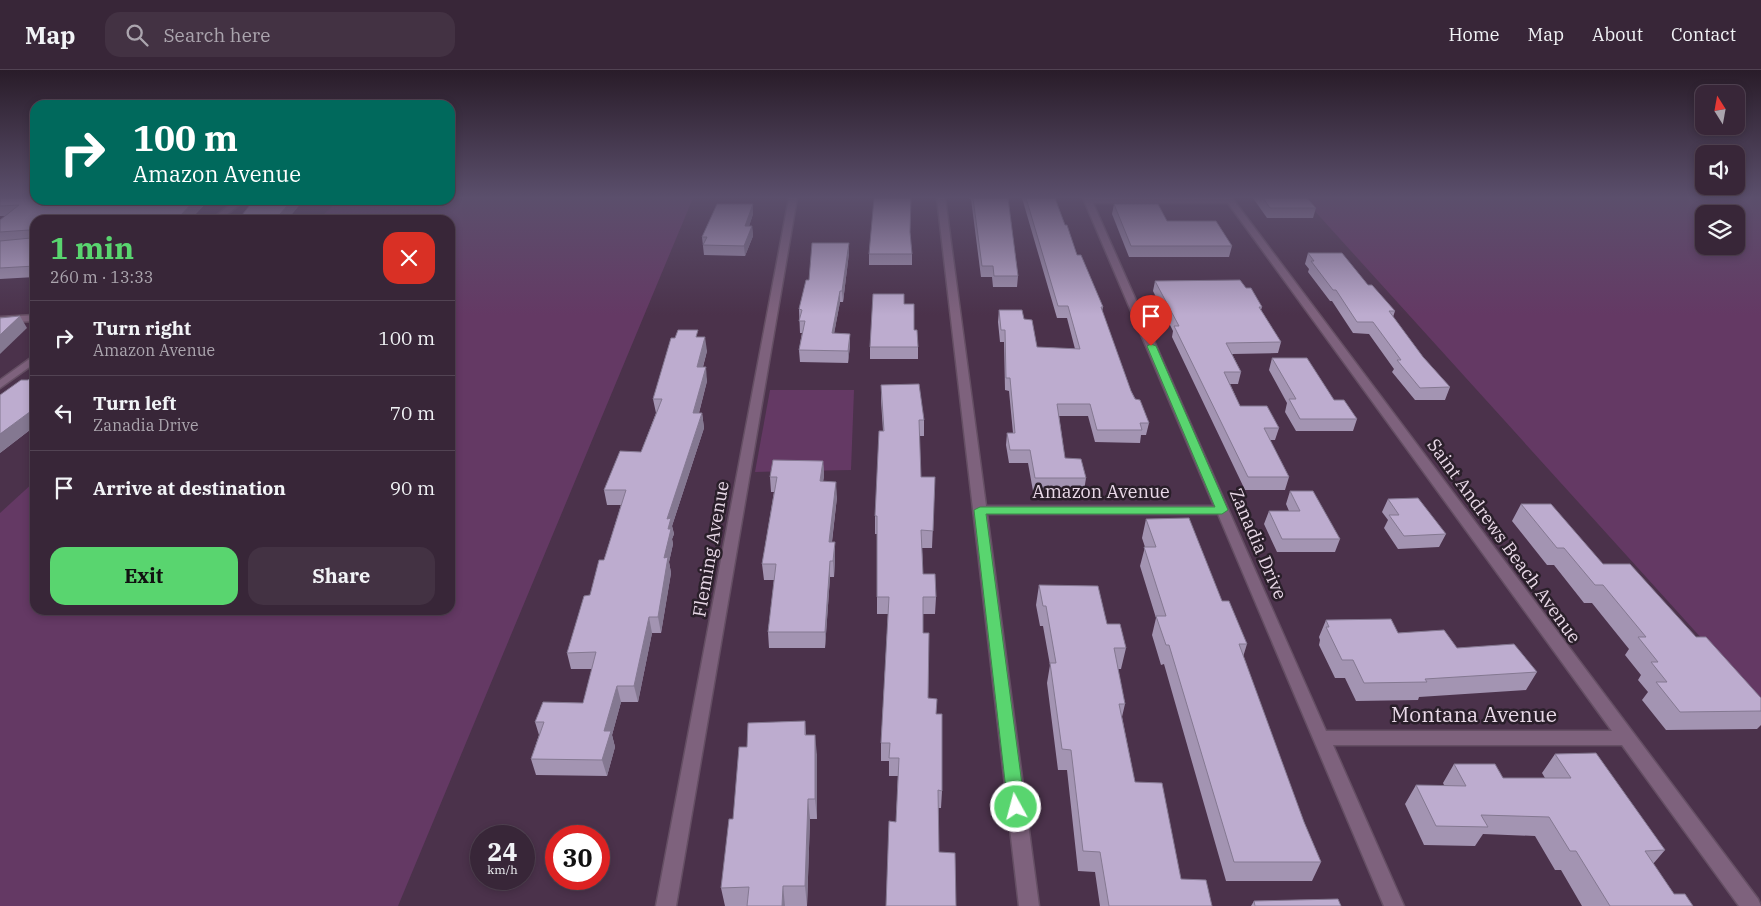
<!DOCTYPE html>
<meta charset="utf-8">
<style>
:root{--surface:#382638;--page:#433243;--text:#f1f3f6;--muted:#aba5ae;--line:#524353;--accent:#59d56f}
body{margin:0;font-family:"IBM Plex Serif",serif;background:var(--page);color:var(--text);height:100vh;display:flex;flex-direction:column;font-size:19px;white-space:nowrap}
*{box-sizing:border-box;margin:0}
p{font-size:16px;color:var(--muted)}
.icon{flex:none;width:28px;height:28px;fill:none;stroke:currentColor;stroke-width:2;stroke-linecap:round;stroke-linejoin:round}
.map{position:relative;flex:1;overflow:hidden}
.sheet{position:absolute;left:30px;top:145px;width:425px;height:400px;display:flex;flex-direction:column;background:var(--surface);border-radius:15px;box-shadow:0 2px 8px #0003,0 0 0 1px var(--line)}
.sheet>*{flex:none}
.hud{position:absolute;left:30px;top:30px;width:425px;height:105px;border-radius:15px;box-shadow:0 2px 8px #0003,0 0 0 1px var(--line);background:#00695c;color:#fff;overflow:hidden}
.needle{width:32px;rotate:349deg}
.tools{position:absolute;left:1695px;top:15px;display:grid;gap:10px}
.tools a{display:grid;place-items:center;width:50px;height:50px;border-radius:10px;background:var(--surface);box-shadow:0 2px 8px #0003,0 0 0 1px var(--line);font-size:25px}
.speed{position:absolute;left:470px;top:755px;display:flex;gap:10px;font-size:25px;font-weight:700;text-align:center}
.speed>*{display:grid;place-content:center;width:65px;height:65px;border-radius:50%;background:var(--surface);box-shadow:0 2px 8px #0003,0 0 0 1px var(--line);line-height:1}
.speed small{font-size:12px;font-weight:400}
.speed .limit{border:8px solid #d22;background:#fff;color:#111}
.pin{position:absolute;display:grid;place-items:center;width:42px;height:42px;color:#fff;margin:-51px -21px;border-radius:50% 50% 50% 0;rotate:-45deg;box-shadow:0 0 5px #0007}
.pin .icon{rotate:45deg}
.me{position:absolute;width:55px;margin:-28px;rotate:353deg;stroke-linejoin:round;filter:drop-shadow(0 0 4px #0008)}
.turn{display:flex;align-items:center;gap:18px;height:105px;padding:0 20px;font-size:22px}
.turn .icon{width:65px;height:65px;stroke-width:2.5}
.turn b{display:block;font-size:35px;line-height:42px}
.round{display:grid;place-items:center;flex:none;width:52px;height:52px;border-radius:15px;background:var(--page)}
.head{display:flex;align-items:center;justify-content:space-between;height:85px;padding:0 20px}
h1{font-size:30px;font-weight:700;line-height:38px;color:var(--accent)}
.primary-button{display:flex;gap:10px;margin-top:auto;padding:10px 20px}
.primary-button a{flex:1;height:58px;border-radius:15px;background:var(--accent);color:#111;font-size:20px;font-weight:700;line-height:58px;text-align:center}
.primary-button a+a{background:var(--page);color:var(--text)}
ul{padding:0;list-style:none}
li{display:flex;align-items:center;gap:15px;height:75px;padding:0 20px;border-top:1px solid var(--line)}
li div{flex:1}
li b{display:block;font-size:19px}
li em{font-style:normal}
header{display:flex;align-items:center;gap:30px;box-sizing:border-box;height:70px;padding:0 25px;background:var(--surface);border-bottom:1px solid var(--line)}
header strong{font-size:24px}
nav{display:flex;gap:28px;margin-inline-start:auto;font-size:18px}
.search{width:350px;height:45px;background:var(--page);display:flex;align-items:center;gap:12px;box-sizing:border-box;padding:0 18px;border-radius:15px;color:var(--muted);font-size:19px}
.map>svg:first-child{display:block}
.green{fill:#643964;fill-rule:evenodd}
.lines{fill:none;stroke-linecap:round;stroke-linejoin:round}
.minor-casing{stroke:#654f64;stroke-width:3}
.minor{fill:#7e627d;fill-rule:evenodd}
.wall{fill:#a394b2}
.shaded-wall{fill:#847891}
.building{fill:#bdaccf;stroke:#847891}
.route{fill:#59d56f;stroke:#3a8a48}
.labels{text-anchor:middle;stroke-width:5;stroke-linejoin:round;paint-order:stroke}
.street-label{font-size:18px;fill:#e9d9e8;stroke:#2a1f2a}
.near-street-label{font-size:21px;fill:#e9d9e8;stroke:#2a1f2a}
</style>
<header>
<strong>Map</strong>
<div class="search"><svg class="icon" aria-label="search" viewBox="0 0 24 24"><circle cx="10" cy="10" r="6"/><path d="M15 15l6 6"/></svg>Search here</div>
<nav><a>Home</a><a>Map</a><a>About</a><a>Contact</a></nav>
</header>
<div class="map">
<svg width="1761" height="836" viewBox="0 0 1761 836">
<rect width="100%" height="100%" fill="#4b324b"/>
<g class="green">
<path d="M450,128H693L398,836H0V443L35,411V540H450V150H318L339,130H450Z"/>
<path d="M1303,128H1761V634ZM1704,144H1736V176H1704Z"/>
<path d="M770,320H854L851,400L755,402Z"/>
</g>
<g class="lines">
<defs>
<g id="minor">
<path d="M789,128H797L676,836H656Z"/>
<path d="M937,128H945L986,436H1214L1083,128H1232L1758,829L1761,836H1739L1622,675H1333L1404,836H1384L1218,444H987L1039,836H1019ZM1093,133H1228L1612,661H1326Z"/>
<path d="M236,130H245L220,150H211Z"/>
<path d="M35,245V251L0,253V247Z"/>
<path d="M35,285V293L0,318V310Z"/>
</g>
</defs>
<use href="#minor" class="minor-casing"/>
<use href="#minor" class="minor"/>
</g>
<g class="wall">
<path d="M0,128L35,130H215L208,131L190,150H35V207L0,209V150L5,146H0Z"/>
<path d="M969,128H1008L1018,206L1017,217H993L992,207H981L971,129H969Z"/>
<path d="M1022,128H1055L1065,155L1077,185L1103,237L1102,241L1131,321L1149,353L1146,365H1141L1140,373L1095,372L1088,346H1059L1065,388L1086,408L1084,421H1033L1028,393H1009L1006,375L1007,363H1013L1009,321L1005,320L1004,272H1000L998,252L999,240L1024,249L1037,277L1075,279L1067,248H1057Z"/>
<path d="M1253,128H1307L1316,138L1313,148H1267Z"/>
<path d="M254,130H316L314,132L301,133L287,150H238Z"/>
<path d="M753,134V144L749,156H752L753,166L745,186L704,185L702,167Z"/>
<path d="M1114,134L1167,151L1232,176L1229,187H1129L1112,144Z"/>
<path d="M910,164L912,184V195H869V184Z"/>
<path d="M849,173V183L843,232H840L834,263L850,264V275L848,293L800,292L799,280L802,263H800L799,239L809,210Z"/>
<path d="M1308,183L1368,215L1395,241L1393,247L1423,287L1450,317L1445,330H1415L1392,302L1394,299L1369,264L1353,263L1332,231H1330L1308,202L1309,199L1305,194Z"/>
<path d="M1155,211L1246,218L1262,237L1261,240L1281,272L1278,283L1232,284L1241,302L1238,314H1230L1240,336L1279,358L1275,370H1270L1289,407L1285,420H1245L1172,267L1173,261L1153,221Z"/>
<path d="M904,234L914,260L918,277V289H870V277Z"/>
<path d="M699,267L707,281L703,297L707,311L699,343H702L704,358L672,456L674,464L672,469L673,474L669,492L671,503L661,563H652L638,632H621L612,665L615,677L607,706L536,705L531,689L539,665L535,652L583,633L592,599H571L567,583L604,490L621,435H607L604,420L641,382L656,343L653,329Z"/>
<path d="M1272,288L1334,330L1357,349L1353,361H1296L1285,342L1287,333L1269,300Z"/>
<path d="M35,305V356L0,383L28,310Z"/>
<path d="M881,315L924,350V366H919L921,407H935L932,478H922L923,504L936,527L935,544H923V563L928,628L936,644L942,721L941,738H938L939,782L956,836L896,752L898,706H889V691H881V673L888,544H877V464H875V446L883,361L881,331Z"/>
<path d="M823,391L824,406L823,411L837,427L832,472H835V487L834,507H830L825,578H769L768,562L774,510H764L762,494L774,422H771L770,407Z"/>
<path d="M1290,421L1340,469L1335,482H1277L1264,454L1269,441H1289L1286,434Z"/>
<path d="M1388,429L1446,464L1439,477L1398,479L1384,458L1388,450L1382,442Z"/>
<path d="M1521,434L1603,494L1696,567L1761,628V655L1757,659L1666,660L1642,630L1648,622L1638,610L1641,605L1625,585L1629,579L1592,533H1584L1554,495H1547L1512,451Z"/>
<path d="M1146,449L1222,531L1247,574L1243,587L1304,752L1321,792L1312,811H1226L1164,594L1161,595L1152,565L1156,548L1140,496L1145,477L1142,468Z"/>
<path d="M1039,515L1107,554L1126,578L1121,599H1118L1125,634L1122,647L1135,712L1181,809L1212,836H1100L1095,802L1078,801L1067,700H1058L1047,613L1050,595L1043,556H1040L1036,535Z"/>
<path d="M1326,550L1398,563L1457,578L1537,602L1526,620L1419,627L1418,630L1356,631L1345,608H1335L1319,575L1320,570L1319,567Z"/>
<path d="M805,651L806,665L817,685V749H810L807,836H725L721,818L747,677Z"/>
<path d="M1555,684L1665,780L1653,794L1674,824L1693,836H1582L1561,800H1555L1535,766L1483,764L1475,776L1424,775L1405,734L1416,715H1444L1443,713L1454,694L1503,708H1545L1542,703Z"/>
<path d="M1254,831L1341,836H1251Z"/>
</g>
<g class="shaded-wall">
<path d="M195,130H208V131L190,150H182L180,146Z"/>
<path d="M292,130H300L301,133L287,150H275Z"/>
<path d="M753,134V144L746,166L745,156Z"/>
<path d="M752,156L753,166L745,186L744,176Z"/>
<path d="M849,173V183L843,232L842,221Z"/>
<path d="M840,221V232L832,275V263Z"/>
<path d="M20,246L27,258L0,284V265Z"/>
<path d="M850,264V275L848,293V281Z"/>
<path d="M705,267L707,281L699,311L697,297Z"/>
<path d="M706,297L707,311L695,358L693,343Z"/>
<path d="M31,341L35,347V356L0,383V364Z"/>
<path d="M702,343L704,358L672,456L674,464L672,469L673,474L669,492L671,503L661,563L658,547L664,488L668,459L667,449Z"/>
<path d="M823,391L824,406L821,426L820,411Z"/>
<path d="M836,412L837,427L830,487L829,472Z"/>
<path d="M835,472V487L834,507L833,491Z"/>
<path d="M830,491V507L825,578V562Z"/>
<path d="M649,547L652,563L638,632L634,616Z"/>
<path d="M617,616L621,632L612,665L615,677L607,706L602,690L604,661Z"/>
<path d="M815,665L817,685V749L815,729Z"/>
<path d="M808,729L810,749L807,836L805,816Z"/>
<path d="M783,816L785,836H782Z"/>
</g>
<g class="building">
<path d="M0,128H35V130H195L180,146L161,147L158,150H35V196L0,198V171L31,168L29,160L0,162V150L19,135L0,136Z"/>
<path d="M874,128H911L910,162L912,184H869Z"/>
<path d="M973,128H1008L1018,206H994L993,196H982Z"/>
<path d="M1026,128H1055L1065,155H1067L1077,185H1081L1103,237H1101L1131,321L1135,329L1140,330L1149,353H1140L1142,360H1097L1090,334H1057L1065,388L1081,389L1086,408H1035L1030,380H1010L1007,363H1015L1010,308H1006L1005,260H1001L999,240H1022L1024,249L1032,250L1037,277L1080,279L1068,236H1058Z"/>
<path d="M1263,128H1307L1316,138H1270Z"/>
<path d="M254,130H292L275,150H238Z"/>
<path d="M717,134H753L745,156H752L744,176L703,175L707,167H702Z"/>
<path d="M1114,134H1158L1167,151H1216L1232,176H1131Z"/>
<path d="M812,173H849L842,221H840L832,263L850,264L848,281L799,280L805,251H799L802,240L799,239L806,210H809Z"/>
<path d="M1308,183H1342L1368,215H1372L1395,241H1389L1423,287L1450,317L1420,318L1397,290H1401L1373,252H1357L1336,220H1333L1311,191H1314Z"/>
<path d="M1240,210L1246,218H1251L1262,237H1259L1281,272L1226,273L1241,302H1224L1240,336H1267L1279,358H1264L1289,407H1248L1174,256H1179L1155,211Z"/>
<path d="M873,224H904V234H914V260H917L918,277H870Z"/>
<path d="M20,246L0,265V248Z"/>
<path d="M678,260H698L696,267H705L697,297H706L693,343H702L667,449L671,448L668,459H671L664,488L668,487L658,547H649L634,616H617L604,661H611L602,690L531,689L544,652H535L543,632L583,633L596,582L567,583L584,526L590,525L599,490H604L626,420H604L620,381L641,382L662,329H653L671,268H675Z"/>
<path d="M1272,288H1307L1334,330H1344L1357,349H1300L1289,329H1296Z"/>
<path d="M35,305V340L31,341L0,364V325L21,310H28Z"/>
<path d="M919,314L924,350H919L921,407H935L933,461L921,460L923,504H935L936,527H923V563H929L928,628L937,629L936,644H942V721L938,720L939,782L955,783L956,836H886L889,751L896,752L899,688H889L890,673H881L889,527H877V446H875L879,361H884L881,315Z"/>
<path d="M773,390L823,391L820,411L836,412L829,472H835L833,491H830L825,562H768L776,494H762L777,407H770Z"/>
<path d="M1290,421H1313L1340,469H1282L1269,441H1300Z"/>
<path d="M1418,428L1446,464L1404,466L1389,445H1399L1388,429Z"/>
<path d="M1521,434H1551L1603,494H1630L1696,567H1706L1761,628V641L1680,642L1656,612H1667L1651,592H1658L1638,567H1646L1603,515H1595L1564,478H1557Z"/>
<path d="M1189,448L1222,531H1229L1247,574H1239L1304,752L1321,792H1234L1169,575H1166L1156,546H1166L1144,477H1156L1146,449Z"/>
<path d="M1039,515L1098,516L1107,554H1120L1126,578H1114L1125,634H1119L1135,712L1162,713L1181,809L1206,810L1212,836H1109L1100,782L1083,781L1071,680L1062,679L1050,593H1056L1046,536H1043Z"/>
<path d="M1391,549L1398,563L1444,560L1457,578L1514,574L1537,602L1425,609L1427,612L1364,613L1353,590H1342L1326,557H1329L1326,550Z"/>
<path d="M805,651V665H815V729H808L805,816H783L782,836H747L749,817L721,818L729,749H733L739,677H747L748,653Z"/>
<path d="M1596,683L1665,780L1645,781L1674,824H1685L1693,836H1610L1576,781H1570L1549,747L1481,745L1488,757L1436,756L1416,715L1466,716L1454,694H1495L1503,708H1571L1555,684Z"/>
<path d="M1338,829L1341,836H1255L1254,831Z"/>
</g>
<linearGradient id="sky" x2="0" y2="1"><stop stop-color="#291c29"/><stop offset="0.52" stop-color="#5b4f6c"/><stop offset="1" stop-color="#5b4f6c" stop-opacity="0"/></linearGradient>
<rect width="1761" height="245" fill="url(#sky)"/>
<path class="route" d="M1151,274L1156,276L1228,440L1222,444H986L1025,737L1022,742L1016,744L1011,742L1008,737L974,440L980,437H1215L1147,276Z"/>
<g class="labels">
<g class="street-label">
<text x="1101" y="428">Amazon Avenue</text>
<text transform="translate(1504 471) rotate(54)" y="6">Saint Andrews Beach Avenue</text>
<text transform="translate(1258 474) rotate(67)" y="6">Zanadia Drive</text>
<text transform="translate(711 479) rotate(-80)" y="6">Fleming Avenue</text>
</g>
<g class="near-street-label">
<text x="1474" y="652">Montana Avenue</text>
</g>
</g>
</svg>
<div class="tools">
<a><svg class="needle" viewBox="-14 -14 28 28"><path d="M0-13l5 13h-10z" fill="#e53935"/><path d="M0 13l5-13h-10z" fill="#aba5ae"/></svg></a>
<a><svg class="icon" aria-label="sound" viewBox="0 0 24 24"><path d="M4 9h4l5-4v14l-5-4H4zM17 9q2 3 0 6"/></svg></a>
<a><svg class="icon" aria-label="layers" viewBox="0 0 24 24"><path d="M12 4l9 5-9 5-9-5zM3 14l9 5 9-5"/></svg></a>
</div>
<div class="speed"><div>24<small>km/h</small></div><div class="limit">30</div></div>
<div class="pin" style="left:1151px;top:276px;background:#d93025"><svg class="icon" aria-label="arrive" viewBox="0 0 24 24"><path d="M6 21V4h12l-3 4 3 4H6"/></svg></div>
<svg class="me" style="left:1016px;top:737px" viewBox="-20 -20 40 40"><circle r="17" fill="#59d56f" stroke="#fff" stroke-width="3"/><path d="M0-11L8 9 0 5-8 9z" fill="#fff"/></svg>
<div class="hud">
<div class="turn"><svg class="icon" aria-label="right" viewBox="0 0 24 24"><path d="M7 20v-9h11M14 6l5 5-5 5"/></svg><div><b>100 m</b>Amazon Avenue</div></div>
</div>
<section class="sheet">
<div class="head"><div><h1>1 min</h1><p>260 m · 13:33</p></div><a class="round" style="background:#d93025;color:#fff"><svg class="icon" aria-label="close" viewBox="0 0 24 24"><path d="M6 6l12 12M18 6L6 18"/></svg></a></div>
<ul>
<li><svg class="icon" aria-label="right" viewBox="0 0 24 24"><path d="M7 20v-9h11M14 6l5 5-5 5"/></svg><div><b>Turn right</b><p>Amazon Avenue</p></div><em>100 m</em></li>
<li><svg class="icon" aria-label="left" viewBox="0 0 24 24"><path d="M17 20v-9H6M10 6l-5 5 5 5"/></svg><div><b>Turn left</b><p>Zanadia Drive</p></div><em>70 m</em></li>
<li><svg class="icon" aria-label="arrive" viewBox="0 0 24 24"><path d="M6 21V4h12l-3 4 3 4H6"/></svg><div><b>Arrive at destination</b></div><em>90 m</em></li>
</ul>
<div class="primary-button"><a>Exit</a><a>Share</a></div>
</section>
</div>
